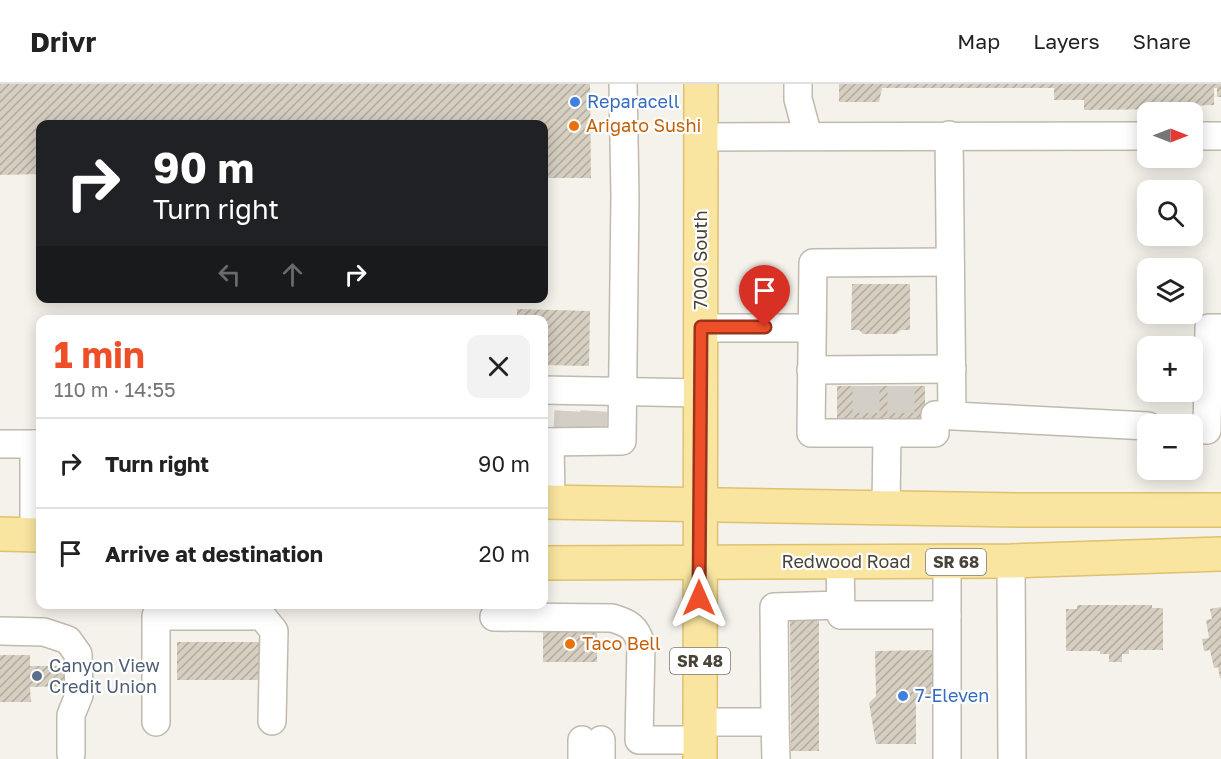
<!DOCTYPE html>
<meta charset="utf-8">
<style>
:root{--surface:#fff;--page:#f2f2f2;--text:#222;--muted:#767676;--line:#e0e0e0;--accent:#ee4f29}
body{margin:0;font-family:"Golos Text",sans-serif;background:var(--page);color:var(--text);height:100vh;display:flex;flex-direction:column;font-size:22px;white-space:nowrap}
*{box-sizing:border-box;margin:0}
p{font-size:20px;color:var(--muted)}
.icon{flex:none;width:33px;height:33px;fill:none;stroke:currentColor;stroke-width:2;stroke-linecap:round;stroke-linejoin:round}
.map{position:relative;flex:1;overflow:hidden}
.side{position:absolute;left:36px;top:231px;width:512px;height:294px;display:flex;flex-direction:column;background:var(--surface);border-radius:12px;box-shadow:0 3px 15px #0003}
.side>*{flex:none}
.banner{position:absolute;left:36px;top:36px;width:512px;height:183px;border-radius:12px;box-shadow:0 3px 15px #0003;background:#202124;color:#fff;overflow:hidden}
.needle{width:39px;rotate:90deg}
.tools{position:absolute;left:1137px;top:18px;display:grid;gap:12px}
.tools a{display:grid;place-items:center;width:66px;height:66px;border-radius:12px;background:var(--surface);box-shadow:0 3px 15px #0003;font-size:30px}
.pin{position:absolute;display:grid;place-items:center;width:51px;height:51px;color:#fff;margin:-62px -26px;border-radius:50% 50% 50% 0;rotate:-45deg;box-shadow:0 0 6px #0007}
.pin .icon{rotate:45deg}
.me{position:absolute;width:66px;margin:-33px;rotate:0deg;stroke-linejoin:round;filter:drop-shadow(0 0 4px #0008)}
.turn{display:flex;align-items:center;gap:21px;height:126px;padding:0 18px;font-size:27px}
.turn .icon{width:78px;height:78px;stroke-width:2.5}
.turn b{display:block;font-size:42px;line-height:51px}
.lanes{display:flex;align-items:center;height:57px;padding:0 18px;background:#0003;justify-content:center;gap:30px;direction:ltr}
.lanes .off{opacity:.35}
.round{display:grid;place-items:center;flex:none;width:63px;height:63px;border-radius:12px;background:var(--page)}
.overview{display:flex;align-items:center;justify-content:space-between;height:102px;padding:0 18px}
h1{font-size:36px;font-weight:700;line-height:45px;color:var(--accent)}
ul{padding:0;list-style:none}
li{display:flex;align-items:center;gap:18px;height:90px;padding:0 18px;border-top:2px solid var(--line)}
li div{flex:1}
li b{display:block;font-size:22px}
li em{font-style:normal}
header{display:flex;align-items:center;gap:36px;box-sizing:border-box;height:84px;padding:0 30px;background:var(--surface);border-bottom:2px solid var(--line)}
header strong{font-size:28px}
nav{display:flex;gap:33px;margin-inline-start:auto;font-size:21px}
.map>svg:first-child{display:block}
.building{fill:url(#building-hatch)}
.lines{fill:none;stroke-linecap:round;stroke-linejoin:round}
.minor-tunnel{stroke:#d3cfc7;stroke-width:27;stroke-dasharray:27 14;stroke-linecap:butt}
.minor-casing{stroke:#c0baae;stroke-width:30}
.major-casing{stroke:#dec270;stroke-width:36}
.minor{stroke:#fff;stroke-width:27}
.major{stroke:#f9e4a0;stroke-width:33}
.route-casing{stroke:#9b331b;stroke-width:15}
.route{stroke:#ee4f29;stroke-width:10}
.shop-dot{fill:#3f7fe0;stroke:#fff;stroke-width:2}
.food-dot{fill:#e8710a;stroke:#fff;stroke-width:2}
.service-dot{fill:#5c6f8a;stroke:#fff;stroke-width:2}
.labels{text-anchor:middle;stroke-width:4.5;stroke-linejoin:round;paint-order:stroke}
.shield{fill:#fff;stroke:#807b74;stroke-width:1.5}
.shield-label{font-size:16px;font-weight:bold;fill:#494339}
.shop-label{font-size:18px;fill:#366cbe;stroke:#fff;text-anchor:start}
.food-label{font-size:18px;fill:#c56008;stroke:#fff;text-anchor:start}
.street-label{font-size:18px;fill:#494339;stroke:#fff}
.service-label{font-size:18px;fill:#4e5e75;stroke:#fff;text-anchor:start}
</style>
<header>
<strong>Drivr</strong>
<nav><a>Map</a><a>Layers</a><a>Share</a></nav>
</header>
<div class="map">
<svg width="1221" height="675" viewBox="0 0 1221 675">
<defs>
<pattern id="building-hatch" width="6" height="6" patternUnits="userSpaceOnUse" patternTransform="scale(1.5)"><rect width="6" height="6" fill="#d6cfc1"/><path d="M-1 1l2-2M0 6l6-6M5 7l2-2" fill="none" stroke="#b0aa9e"/></pattern>
</defs>
<rect width="100%" height="100%" fill="#f5f2eb"/>
<g class="building">
<path d="M0,0H590L591,94H543V40H40V90L0,91Z"/>
<path d="M839,0H1221V13H1217V4H1214V21L1182,22V25L1084,26V16H1054V4H882L879,18H839Z"/>
<path d="M852,200H910V246H901L896,250H863L859,246H851Z"/>
<path d="M517,225L590,227L589,282L543,281V236H517Z"/>
<path d="M837,302H925V340L837,341Z"/>
<path d="M1077,521H1152V524H1163V566H1129V570H1122V578H1109V570H1100V567H1066V525H1077Z"/>
<path d="M1221,523V594H1220L1218,583L1214,584L1210,566L1204,567L1202,555L1209,554L1206,536L1212,535L1210,525Z"/>
<path d="M790,528H819V667H791Z"/>
<rect x="543" y="541" width="54" height="37"/>
<rect x="177" y="558" width="90" height="38"/>
<path d="M932,566V613L916,614V660H876L869,619L876,612L875,567Z"/>
<path d="M0,571H30V582H74V602L30,603L31,618H0Z"/>
</g>
<g class="lines">
<g class="minor-tunnel">
<path d="M866,302V341"/>
<path d="M901,302V341"/>
<path d="M567,347L568,327"/>
<path d="M593,348L594,327"/>
</g>
<defs>
<g id="minor">
<path d="M798,0V15L808,52"/>
<path d="M949,51L952,331"/>
<path d="M1192,52H1221"/>
<path d="M701,53L1148,52"/>
<path d="M950,178L813,179L811,349H935V331L1148,342"/>
<path d="M701,244H811"/>
<path d="M811,286L952,285"/>
<path d="M543,306L701,309"/>
<path d="M1192,345L1207,346L1209,244H1221"/>
<path d="M543,358L622,357L625,112L623,0"/>
<path d="M550,358L551,418"/>
<path d="M0,360H40"/>
<path d="M34,360V451"/>
<path d="M886,424L887,349"/>
<path d="M1011,477L1012,675"/>
<path d="M840,478L841,531H947"/>
<path d="M947,478V675"/>
<path d="M494,533L612,534C629,539 636,543 641,560L639,656H700"/>
<path d="M0,547L44,548L68,556L78,570L79,611L71,631V670"/>
<path d="M156,638V532H262L274,547L272,637"/>
<path d="M700,638H775L776,675"/>
<path d="M775,638L774,523L841,521"/>
<path d="M601,656V675"/>
<path d="M582,675V656"/>
</g>
<g id="major">
<path d="M543,418L1020,426H1221"/>
<path d="M0,450L40,451"/>
<path d="M543,479L1011,477L1221,470"/>
<path d="M700,675L701,0"/>
</g>
</defs>
<use href="#minor" class="minor-casing"/>
<use href="#major" class="major-casing"/>
<use href="#minor" class="minor"/>
<use href="#major" class="major"/>
</g>
<g class="lines">
<defs>
<path id="route" d="M699,514L701,243H765"/>
</defs>
<use href="#route" class="route-casing"/>
<use href="#route" class="route"/>
</g>
<g class="shop-dot">
<circle cx="575" cy="18" r="6"/>
<circle cx="903" cy="612" r="6"/>
</g>
<g class="food-dot">
<circle cx="574" cy="42" r="6"/>
<circle cx="570" cy="560" r="6"/>
</g>
<circle class="service-dot" cx="37" cy="592" r="6"/>
<g class="labels">
<g class="shield">
<rect x="926" y="465" width="60" height="26" rx="4.5"/>
<rect x="670" y="564" width="60" height="26" rx="4.5"/>
</g>
<g class="shield-label">
<text x="956" y="484">SR 68</text>
<text x="700" y="583">SR 48</text>
</g>
<g class="shop-label">
<text x="587" y="24">Reparacell</text>
<text x="915" y="618">7-Eleven</text>
</g>
<g class="food-label">
<text x="586" y="48">Arigato Sushi</text>
<text x="582" y="566">Taco Bell</text>
</g>
<g class="street-label">
<text transform="translate(701 176) rotate(-90)" y="6">7000 South</text>
<text x="846" y="484">Redwood Road</text>
</g>
<g class="service-label">
<text x="49" y="588">Canyon View<tspan x="49" dy="21">Credit Union</tspan></text>
</g>
</g>
</svg>
<div class="tools">
<a><svg class="needle" viewBox="-14 -14 28 28"><path d="M0-13l5 13h-10z" fill="#e53935"/><path d="M0 13l5-13h-10z" fill="#767676"/></svg></a>
<a><svg class="icon" aria-label="search" viewBox="0 0 24 24"><circle cx="10" cy="10" r="6"/><path d="M15 15l6 6"/></svg></a>
<a><svg class="icon" aria-label="layers" viewBox="0 0 24 24"><path d="M12 4l9 5-9 5-9-5zM3 14l9 5 9-5"/></svg></a>
<a>+</a>
<a>−</a>
</div>
<div class="pin" style="left:765px;top:243px;background:#d93025"><svg class="icon" aria-label="arrive" viewBox="0 0 24 24"><path d="M6 21V4h12l-3 4 3 4H6"/></svg></div>
<svg class="me" style="left:699px;top:514px" viewBox="-20 -20 40 40"><path d="M0-17L14 15 0 8-14 15z" fill="#ee4f29" stroke="#fff" stroke-width="4"/></svg>
<div class="banner">
<div class="turn"><svg class="icon" aria-label="right" viewBox="0 0 24 24"><path d="M7 20v-9h11M14 6l5 5-5 5"/></svg><div><b>90 m</b>Turn right</div></div>
<div class="lanes"><svg class="icon off" aria-label="left" viewBox="0 0 24 24"><path d="M17 20v-9H6M10 6l-5 5 5 5"/></svg><svg class="icon off" aria-label="ahead" viewBox="0 0 24 24"><path d="M12 20V5M6 11l6-6 6 6"/></svg><svg class="icon" aria-label="right" viewBox="0 0 24 24"><path d="M7 20v-9h11M14 6l5 5-5 5"/></svg></div>
</div>
<section class="side">
<div class="overview"><div><h1>1 min</h1><p>110 m · 14:55</p></div><a class="round"><svg class="icon" aria-label="close" viewBox="0 0 24 24"><path d="M6 6l12 12M18 6L6 18"/></svg></a></div>
<ul>
<li><svg class="icon" aria-label="right" viewBox="0 0 24 24"><path d="M7 20v-9h11M14 6l5 5-5 5"/></svg><div><b>Turn right</b></div><em>90 m</em></li>
<li><svg class="icon" aria-label="arrive" viewBox="0 0 24 24"><path d="M6 21V4h12l-3 4 3 4H6"/></svg><div><b>Arrive at destination</b></div><em>20 m</em></li>
</ul>
</section>
</div>
